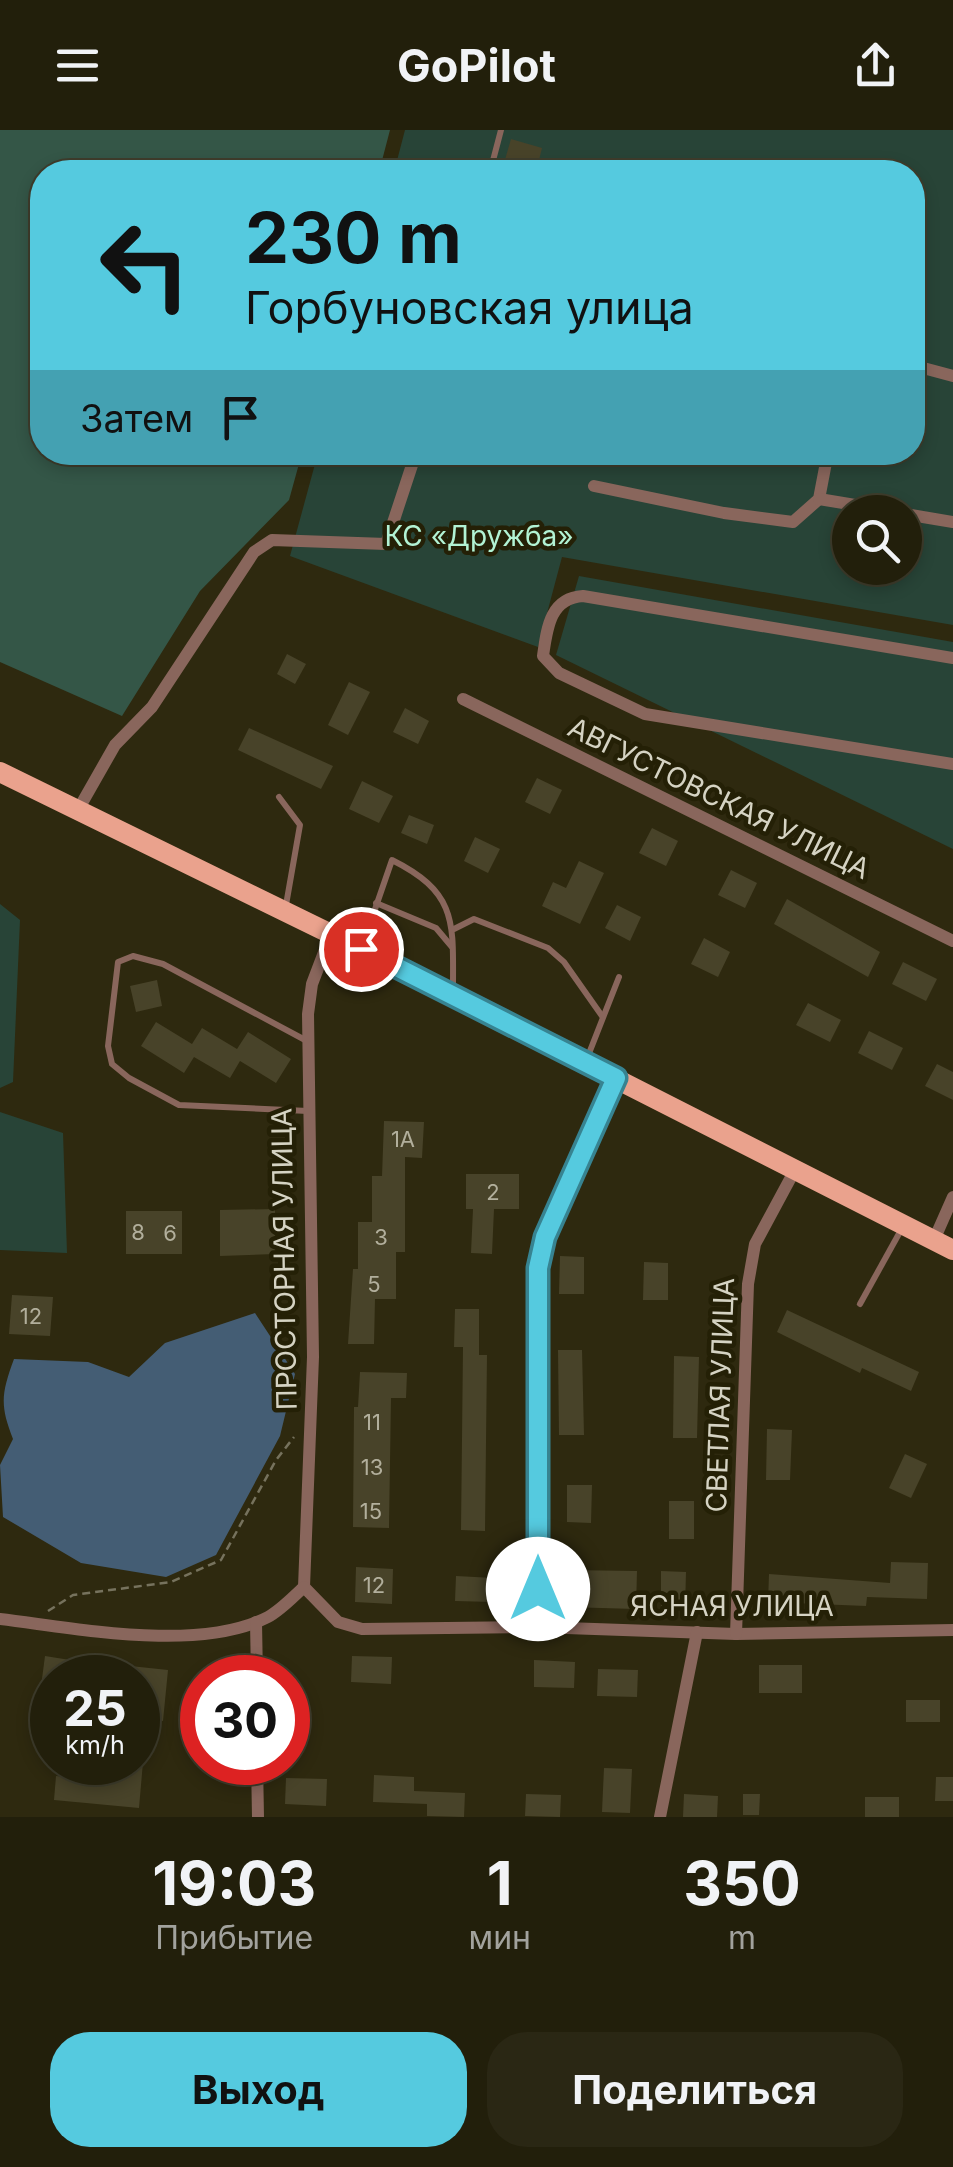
<!DOCTYPE html>
<html lang="ru">
<meta charset="utf-8">
<style>
:root{--surface:#221f0b;--page:#2a2714;--text:#f1f3f6;--muted:#a2a29d;--line:#3f3d2c;--accent:#55cadf}
body{margin:0;font-family:Inter,sans-serif;background:var(--page);color:var(--text);height:100vh;display:flex;flex-direction:column;font-size:38px;white-space:nowrap}
*{box-sizing:border-box;margin:0}
p{font-size:32px;color:var(--muted)}
.icon{flex:none;width:55px;height:55px;fill:none;stroke:currentColor;stroke-width:2;stroke-linecap:round;stroke-linejoin:round}
.map{position:relative;height:1687px;overflow:hidden}
.side{display:flex;flex-direction:column;background:var(--surface);flex:1}
.side>*{flex:none}
.hud{position:absolute;left:30px;top:30px;width:895px;height:305px;border-radius:40px;box-shadow:0 5px 15px #0003,0 0 0 2px var(--line);background:#55cadf;color:#111;overflow:hidden}
.controls{position:absolute;left:832px;top:365px;display:grid;gap:20px}
.controls a{display:grid;place-items:center;width:90px;height:90px;border-radius:50%;background:var(--surface);box-shadow:0 5px 15px #0003,0 0 0 2px var(--line);font-size:50px}
.speed{position:absolute;left:30px;top:1525px;display:flex;gap:20px;font-size:50px;font-weight:700;text-align:center}
.speed>*{display:grid;place-content:center;width:130px;height:130px;border-radius:50%;background:var(--surface);box-shadow:0 5px 15px #0003,0 0 0 2px var(--line);line-height:1}
.speed small{font-size:25px;font-weight:400}
.speed .limit{border:15px solid #d22;background:#fff;color:#111}
.pin{position:absolute;display:grid;place-items:center;width:85px;height:85px;color:#fff;margin:-42px;border:5px solid #fff;border-radius:50%;box-shadow:0 2px 10px #0007}
.me{position:absolute;width:110px;margin:-55px;rotate:0deg;stroke-linejoin:round;filter:drop-shadow(0 0 8px #0008)}
.turn{display:flex;align-items:center;gap:35px;height:210px;padding:0 50px;font-size:45px}
.turn .icon{width:130px;height:130px;stroke-width:2.5}
.turn b{display:block;font-size:70px;line-height:85px}
.then{display:flex;align-items:center;height:95px;padding:0 50px;background:#0003;gap:20px;font-size:38px}
.eta{display:flex;justify-content:space-evenly;align-items:center;height:170px;text-align:center}
.eta b{font-size:60px;font-weight:700;line-height:70px}
.cta{display:flex;gap:20px;margin-top:auto;padding:20px 50px}
.cta a{flex:1;height:115px;border-radius:40px;background:var(--accent);color:#111;font-size:40px;font-weight:700;line-height:115px;text-align:center}
.cta a+a{background:var(--page);color:var(--text)}
header{display:flex;justify-content:space-between;align-items:center;height:130px;padding:0 50px;background:var(--surface);font-size:45px;font-weight:700}
.map>svg:first-child{display:block}
.green{fill:#284437;fill-rule:evenodd}
.forest{fill:#345647}
.water{fill:#445d74}
.building{fill:#484329}
.lines{fill:none;stroke-linecap:round;stroke-linejoin:round}
.path{stroke:#76725d;stroke-width:2.5;stroke-dasharray:8 5;stroke-linecap:butt}
.lane{stroke:#89665c;stroke-width:6}
.street{stroke:#89665c;stroke-width:12}
.primary{stroke:#eaa28d;stroke-width:20}
.route-casing{stroke:#378391;stroke-width:25}
.route{stroke:#55cadf;stroke-width:18}
.labels{text-anchor:middle;stroke-width:9;stroke-linejoin:round;paint-order:stroke}
.number-label{font-size:22px;fill:#b2af9c}
.park-label{font-size:28px;fill:#b2f3d4;stroke:#242006}
.street-label{font-size:28px;fill:#d5d3c3;stroke:#242006}
</style>
<header><svg class="icon" aria-label="menu" viewBox="0 0 24 24"><path d="M4 6h16M4 12h16M4 18h16"/></svg>GoPilot<svg class="icon" aria-label="share" viewBox="0 0 24 24"><path d="M12 15V3M7 8l5-5 5 5M5 13v7h14v-7"/></svg></header>
<div class="map">
<svg width="953" height="1687" viewBox="0 0 953 1687">
<rect width="100%" height="100%" fill="#2e290f"/>
<g class="green">
<path d="M405,0H953V495L562,427L538,517L290,426L318,323L912,322V42H394ZM850,382H905V438H850Z"/>
<path d="M579,446L953,512V719L556,525Z"/>
<path d="M0,774L20,790L13,952L0,958Z"/>
<path d="M0,982L63,1003L67,1123L0,1120Z"/>
</g>
<path class="forest" d="M0,0H390L379,42H42V322L302,323L289,370L200,461L122,586L0,532Z"/>
<path class="water" d="M255,1183L295,1244L280,1306L216,1425L166,1447L81,1433L3,1387L0,1335L13,1309C0,1276 1,1264 14,1229L88,1232L129,1247L165,1213Z"/>
<g class="building">
<path d="M511,9L542,18L536,42L504,33Z"/>
<path d="M287,524L306,534L295,554L277,544Z"/>
<path d="M349,552L370,562L348,605L328,595Z"/>
<path d="M405,578L429,591L418,614L393,602Z"/>
<path d="M249,598L333,636L321,659L238,620Z"/>
<path d="M537,648L562,660L550,684L525,672Z"/>
<path d="M362,651L393,666L379,693L349,679Z"/>
<path d="M409,685L434,695L427,714L401,703Z"/>
<path d="M652,698L678,711L666,736L639,723Z"/>
<path d="M475,707L500,719L488,743L464,731Z"/>
<path d="M579,731L604,743L580,794L542,776L553,752L566,758Z"/>
<path d="M731,740L757,753L745,778L718,765Z"/>
<path d="M787,769L880,822L868,847L774,794Z"/>
<path d="M617,775L641,787L630,811L605,798Z"/>
<path d="M704,808L730,822L718,847L691,834Z"/>
<path d="M903,832L937,849L926,871L892,854Z"/>
<path d="M157,850L162,876L136,882L130,856Z"/>
<path d="M808,873L841,890L830,912L796,895Z"/>
<path d="M156,892L192,914L202,898L237,919L248,902L291,929L276,953L240,931L230,948L194,927L184,943L141,916Z"/>
<path d="M869,901L903,918L892,940L858,923Z"/>
<path d="M937,934L953,942V970L925,956Z"/>
<path d="M384,991L424,992L422,1028L405,1027V1122H396V1169H375L374,1214H348L353,1139H358V1092H372V1046H382Z"/>
<path d="M466,1044H519V1079H494L492,1124L471,1123L473,1079H466Z"/>
<path d="M275,1079V1124L220,1126V1080Z"/>
<rect x="126" y="1081" width="56" height="43"/>
<path d="M560,1126L584,1127V1164H559Z"/>
<path d="M644,1132L668,1133V1170H643Z"/>
<path d="M12,1165L53,1167L50,1206L9,1204Z"/>
<path d="M455,1179H479V1225H487L485,1401L461,1400L463,1217H454Z"/>
<path d="M787,1180L919,1242L911,1261L862,1238L860,1243L777,1202Z"/>
<path d="M558,1220H582L584,1305H559Z"/>
<path d="M674,1226L699,1227L697,1308H673Z"/>
<path d="M360,1242L407,1243L406,1268H391L389,1398L353,1397L354,1277H358Z"/>
<path d="M767,1299L792,1300L790,1350H766Z"/>
<path d="M905,1324L927,1334L911,1368L889,1358Z"/>
<path d="M567,1355H592L591,1393L567,1392Z"/>
<rect x="669" y="1371" width="25" height="38"/>
<path d="M891,1432L928,1433L927,1469L867,1467L866,1476L768,1472L769,1444L890,1453Z"/>
<path d="M356,1437L393,1439L392,1474L355,1472Z"/>
<path d="M567,1440L637,1441L636,1479L566,1477Z"/>
<path d="M661,1441L686,1442L685,1479H661Z"/>
<path d="M456,1446L494,1448L493,1472L455,1471Z"/>
<path d="M45,1526L70,1530L67,1548H52V1566L40,1564Z"/>
<path d="M352,1526L392,1527L391,1554L351,1552Z"/>
<path d="M534,1530L575,1532L574,1558L534,1557Z"/>
<path d="M121,1535L168,1540L163,1591L138,1589V1548H119Z"/>
<rect x="759" y="1535" width="43" height="28"/>
<path d="M598,1539L638,1540L637,1567L597,1566Z"/>
<rect x="906" y="1570" width="34" height="22"/>
<path d="M112,1632H143L139,1678L54,1670L56,1646L110,1652Z"/>
<path d="M604,1638L632,1639L630,1683L602,1682Z"/>
<path d="M374,1645L414,1647V1661L465,1663L464,1687L427,1686V1674L373,1672Z"/>
<path d="M936,1647H953V1671H935Z"/>
<path d="M286,1648L327,1649L326,1676L285,1674Z"/>
<path d="M526,1664L561,1665L560,1687L525,1686Z"/>
<path d="M684,1664L718,1666L717,1687H683Z"/>
<path d="M743,1664H760L759,1685H743Z"/>
<rect x="865" y="1667" width="34" height="20"/>
</g>
<g class="lines">
<path class="path" d="M48,1481L73,1465L171,1452L221,1430L276,1330L294,1307"/>
<g class="lane">
<path d="M490,42L501,0"/>
<path d="M279,667L300,695L286,775"/>
<path d="M376,773L436,798L452,817"/>
<path d="M454,799L474,789L548,818L564,832L602,886"/>
<path d="M363,814L392,730C458,763 453,793 453,859"/>
<path d="M307,911L163,834L133,826L118,832L108,916L112,934L129,948L179,975L308,981"/>
<path d="M586,931L619,847"/>
<path d="M860,1174L901,1100"/>
</g>
<g class="street">
<path d="M912,235L953,246"/>
<path d="M594,356L724,383L793,392L819,369L828,322"/>
<path d="M819,369L897,382"/>
<path d="M905,384L953,392"/>
<path d="M953,528L583,466C550,468 547,498 543,526L559,543L645,584L953,634"/>
<path d="M463,569L953,811"/>
<path d="M78,680L115,615L152,577L254,422L272,410L386,414L414,329"/>
<path d="M934,1110L953,1067"/>
<path d="M304,1457L313,1227L308,884L312,854L331,804"/>
<path d="M0,1489C76,1498 198,1523 268,1487C281,1480 293,1467 304,1457L338,1492L362,1499L538,1497L736,1504L953,1500"/>
<path d="M256,1492L257,1548"/>
<path d="M538,1497V1138L545,1107L616,948"/>
<path d="M736,1504L748,1154L755,1114L796,1038"/>
<path d="M257,1632L258,1687"/>
<path d="M660,1687L697,1502"/>
</g>
<path class="primary" d="M0,642L331,804L953,1120"/>
</g>
<g class="lines">
<defs>
<path id="route" d="M361,819L616,948L545,1107L538,1138V1459"/>
</defs>
<use href="#route" class="route-casing"/>
<use href="#route" class="route"/>
</g>
<g class="labels">
<g class="number-label">
<text x="403" y="1017">1А</text>
<text x="493" y="1070">2</text>
<text x="138" y="1110">8</text>
<text x="170" y="1111">6</text>
<text x="381" y="1115">3</text>
<text x="374" y="1162">5</text>
<text x="31" y="1194">12</text>
<text x="372" y="1300">11</text>
<text x="372" y="1345">13</text>
<text x="371" y="1389">15</text>
<text x="374" y="1463">12</text>
</g>
<g class="park-label">
<text x="479" y="416">КС «Дружба»</text>
</g>
<g class="street-label">
<text transform="translate(719 668) rotate(26)" y="10">АВГУСТОВСКАЯ УЛИЦА</text>
<text transform="translate(284 1129) rotate(-91)" y="10">ПРОСТОРНАЯ УЛИЦА</text>
<text transform="translate(720 1265) rotate(-88)" y="10">СВЕТЛАЯ УЛИЦА</text>
<text x="732" y="1486">ЯСНАЯ УЛИЦА</text>
</g>
</g>
</svg>
<div class="controls">
<a><svg class="icon" aria-label="search" viewBox="0 0 24 24"><circle cx="10" cy="10" r="6"/><path d="M15 15l6 6"/></svg></a>
</div>
<div class="speed"><div>25<small>km/h</small></div><div class="limit">30</div></div>
<div class="pin" style="left:361px;top:819px;background:#d93025"><svg class="icon" aria-label="arrive" viewBox="0 0 24 24"><path d="M6 21V4h12l-3 4 3 4H6"/></svg></div>
<svg class="me" style="left:538px;top:1459px" viewBox="-20 -20 40 40"><circle r="19" fill="#fff"/><path d="M0-13L10 11 0 6-10 11z" fill="#55cadf"/></svg>
<div class="hud">
<div class="turn"><svg class="icon" aria-label="left" viewBox="0 0 24 24"><path d="M17 20v-9H6M10 6l-5 5 5 5"/></svg><div><b>230 m</b>Горбуновская улица</div></div>
<div class="then">Затем<svg class="icon" aria-label="arrive" viewBox="0 0 24 24"><path d="M6 21V4h12l-3 4 3 4H6"/></svg></div>
</div>
</div>
<section class="side">
<div class="eta">
<div><b>19:03</b><p>Прибытие</p></div>
<div><b>1</b><p>мин</p></div>
<div><b>350</b><p>m</p></div>
</div>
<div class="cta"><a>Выход</a><a>Поделиться</a></div>
</section>
